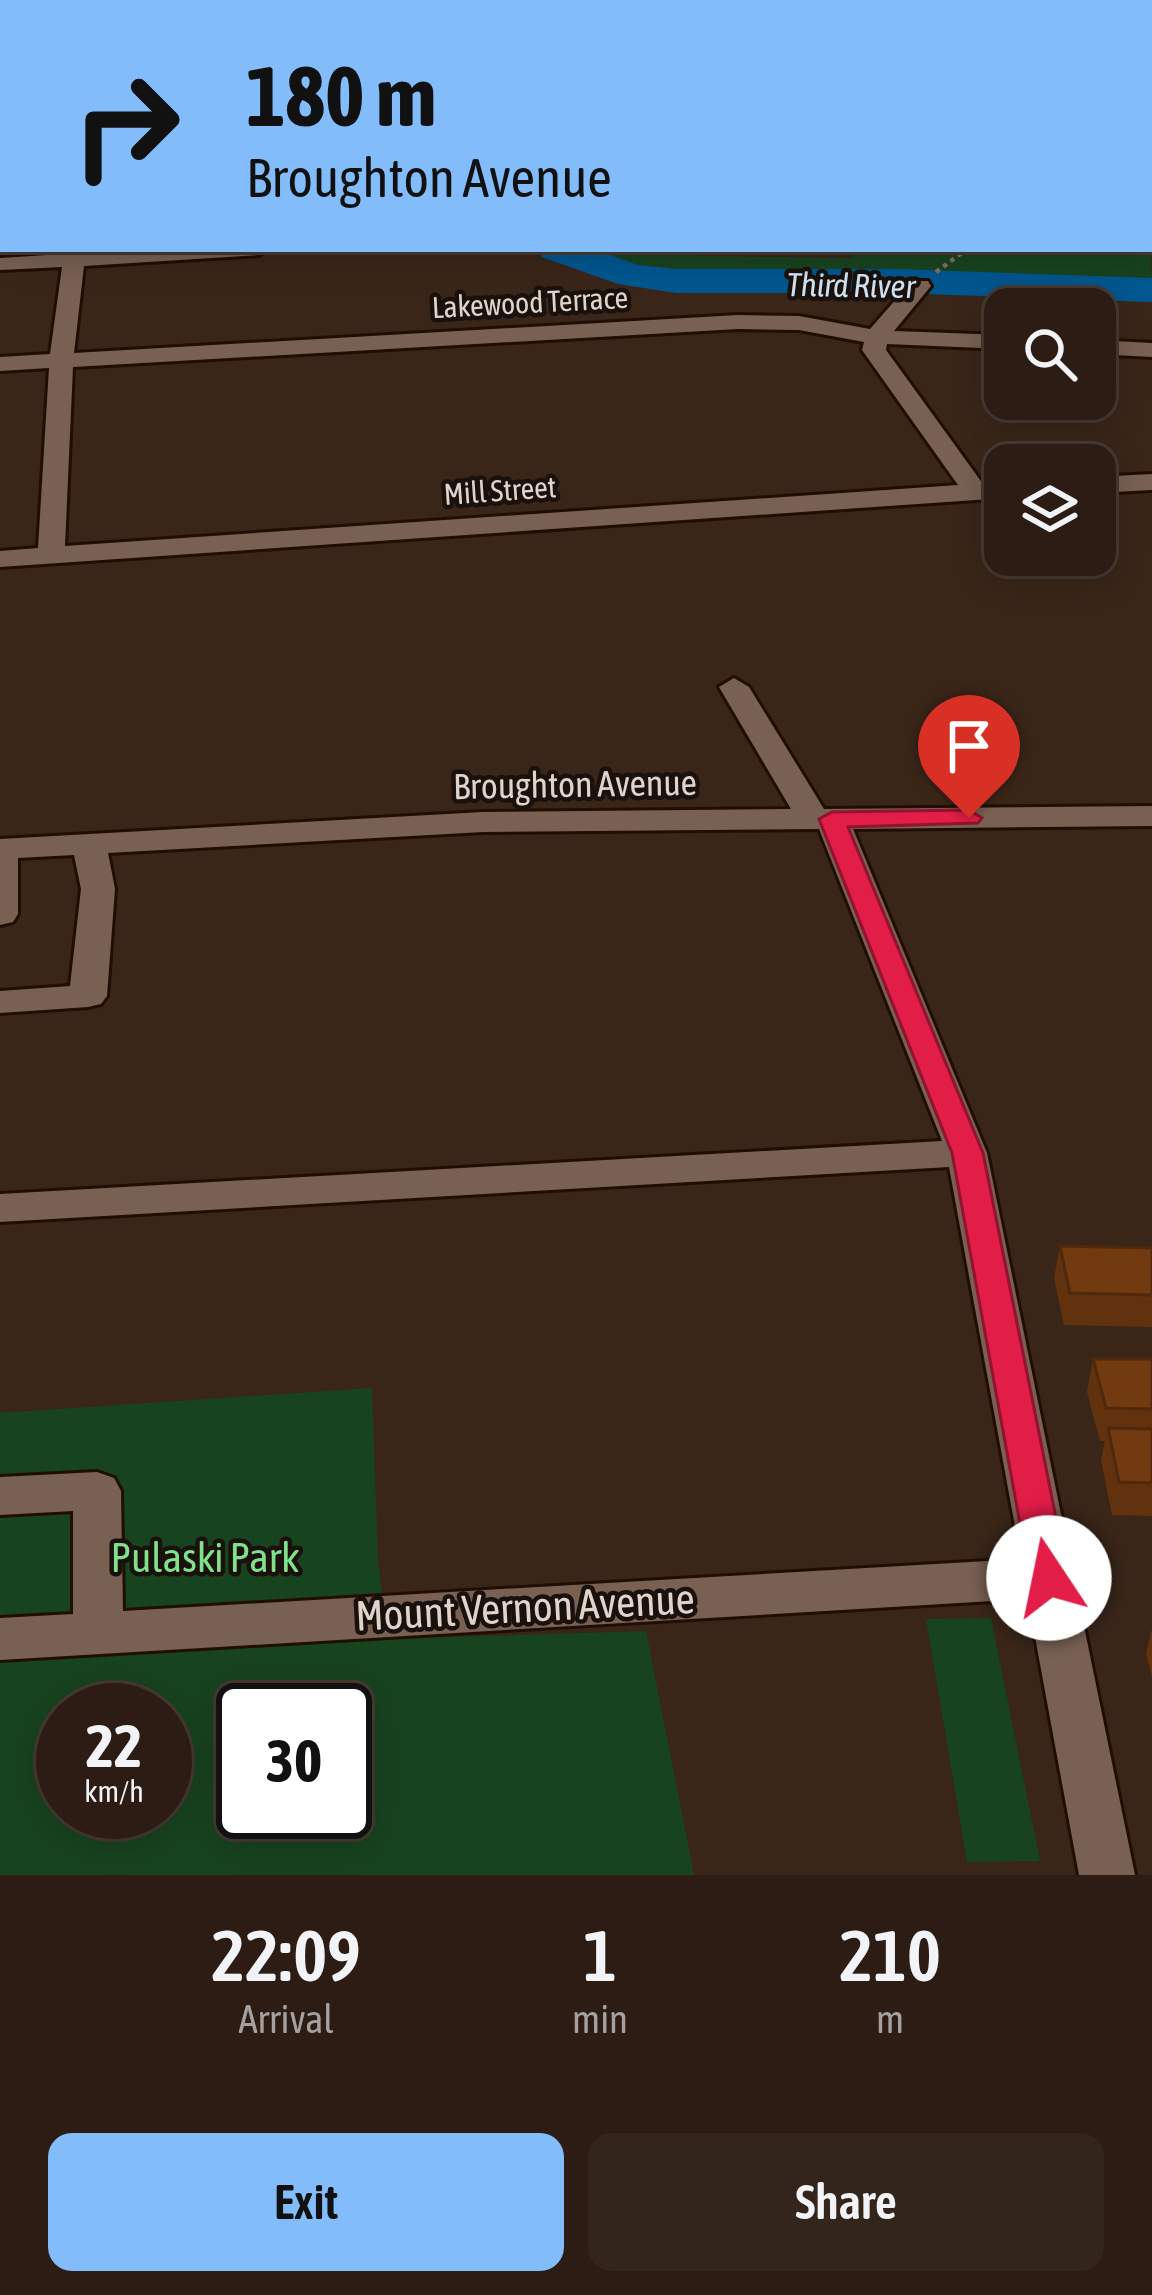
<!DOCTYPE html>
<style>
:root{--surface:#2c1c13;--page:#34251c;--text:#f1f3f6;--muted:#a6a1a0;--line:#483a33;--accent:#83bcfb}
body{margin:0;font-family:"Asap Condensed",sans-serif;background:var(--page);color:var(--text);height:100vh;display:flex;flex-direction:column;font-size:45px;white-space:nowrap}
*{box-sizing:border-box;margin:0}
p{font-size:39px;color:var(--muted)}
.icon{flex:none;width:66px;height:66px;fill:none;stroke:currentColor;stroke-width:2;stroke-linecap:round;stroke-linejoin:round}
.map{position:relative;height:1875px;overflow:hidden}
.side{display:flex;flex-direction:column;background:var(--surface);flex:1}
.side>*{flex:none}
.top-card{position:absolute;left:0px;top:0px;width:1152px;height:252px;box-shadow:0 6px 30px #0003,0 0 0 3px var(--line);background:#83bcfb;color:#111;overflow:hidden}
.controls{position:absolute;left:984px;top:288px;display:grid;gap:24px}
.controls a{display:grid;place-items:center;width:132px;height:132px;border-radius:24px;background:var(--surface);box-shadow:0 6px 30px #0003,0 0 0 3px var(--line);font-size:60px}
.speed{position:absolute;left:36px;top:1683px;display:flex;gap:24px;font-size:60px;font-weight:700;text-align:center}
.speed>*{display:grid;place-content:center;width:156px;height:156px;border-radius:50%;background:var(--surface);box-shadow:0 6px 30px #0003,0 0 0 3px var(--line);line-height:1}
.speed small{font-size:30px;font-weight:400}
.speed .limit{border:6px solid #111;border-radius:18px;background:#fff;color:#111}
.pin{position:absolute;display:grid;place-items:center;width:102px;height:102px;color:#fff;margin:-123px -51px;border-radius:50% 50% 50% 0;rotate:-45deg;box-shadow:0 0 12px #0007}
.pin .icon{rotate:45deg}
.me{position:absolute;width:132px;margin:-66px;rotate:349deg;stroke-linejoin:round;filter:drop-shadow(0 0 9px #0008)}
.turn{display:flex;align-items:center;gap:42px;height:252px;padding:0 48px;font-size:54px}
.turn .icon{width:156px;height:156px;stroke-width:2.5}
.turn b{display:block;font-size:84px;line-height:102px}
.eta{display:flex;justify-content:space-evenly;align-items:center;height:204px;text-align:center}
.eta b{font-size:72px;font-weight:600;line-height:84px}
.primary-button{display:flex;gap:24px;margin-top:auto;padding:24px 48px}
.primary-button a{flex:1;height:138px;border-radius:24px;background:var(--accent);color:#111;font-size:48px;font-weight:600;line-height:138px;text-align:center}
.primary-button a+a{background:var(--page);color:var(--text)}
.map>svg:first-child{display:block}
.green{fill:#18431f;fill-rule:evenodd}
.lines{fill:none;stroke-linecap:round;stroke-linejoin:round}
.river{fill:#005790;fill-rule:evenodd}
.minor-casing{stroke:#200e04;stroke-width:6}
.major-casing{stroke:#200e04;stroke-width:6}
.path{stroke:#7f6e63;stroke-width:4.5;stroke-dasharray:4.5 4.5;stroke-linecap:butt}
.minor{fill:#786153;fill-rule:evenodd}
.major{fill:#657aa9;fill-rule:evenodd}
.wall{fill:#62320f}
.building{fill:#723a11;stroke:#50290c;stroke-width:3}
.route{fill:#e11d48;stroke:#92132f;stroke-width:3}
.labels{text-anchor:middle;stroke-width:9;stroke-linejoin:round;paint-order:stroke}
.far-street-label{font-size:30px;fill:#e0d3cb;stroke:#1a110c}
.far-water-label{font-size:33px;font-style:italic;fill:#cfe1f1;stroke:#1a110c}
.street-label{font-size:36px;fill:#e0d3cb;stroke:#1a110c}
.near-park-label{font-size:42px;fill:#81e08c;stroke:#1a110c}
.near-street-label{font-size:42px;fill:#e0d3cb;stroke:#1a110c}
</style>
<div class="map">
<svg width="1152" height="1875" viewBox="0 0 1152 1875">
<rect width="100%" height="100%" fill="#3a2619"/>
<g class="green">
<path d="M1149,138L1152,299L627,282L545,249H677L700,256L852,258L850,249H1149Z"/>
<path d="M372,1388L378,1559L387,1639L646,1631L694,1875H0V1413ZM63,1710H165V1812H63ZM243,1710H345V1812H243Z"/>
<path d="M991,1618L1040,1861L967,1862L926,1619Z"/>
</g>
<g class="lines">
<g class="river">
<path d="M3,153V175L0,176V154Z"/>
<path d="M537,249H593L638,265L676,269H897L1152,278V302L897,293H676L618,284L542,257Z"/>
</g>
<defs>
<g id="minor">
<path d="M7,0H39L5,3Z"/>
<path d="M736,0H754L756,3H738Z"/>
<path d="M64,249H86L85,253L269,249L258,255L84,266L74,353L738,315L799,316L870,329L912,281H928L931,286L894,331L1005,335V349L887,344L886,350L983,484L1005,482V498L0,567V551L38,548L49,368L0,371V357L50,354L62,267L0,270V258L64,254ZM738,329L799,330L864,342L862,350L958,485L65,546L73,367Z"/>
<path d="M1095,340L1152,343V357L1095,354Z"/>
<path d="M1152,474V490L1095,493V477Z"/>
<path d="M734,678L749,687L824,809L1152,806V826L853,829L987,1153L1135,1875H1079L1028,1599L0,1660V1618L73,1614V1511L0,1515V1477L97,1472L114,1478L121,1491L123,1611L1021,1559L949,1167L0,1222V1194L942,1141L819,829L483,832L108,853L115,889L107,996L101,1004L88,1007L0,1013V991L70,986L81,889L74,855L18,858V914L13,922L0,925V839L483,812L791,809L719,687Z"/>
</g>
<g id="major">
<path d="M488,0H539L486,3Z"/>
<path d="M0,72H3L0,83Z"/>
</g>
</defs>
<use href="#minor" class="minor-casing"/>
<use href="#major" class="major-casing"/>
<path class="path" d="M936,272L967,249"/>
<use href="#minor" class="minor"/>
<use href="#major" class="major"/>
</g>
<g class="wall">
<rect x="1149" y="89" width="3" height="40"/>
<path d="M1060,1246L1152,1248V1327L1064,1325L1054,1278Z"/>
<path d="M1093,1359H1152V1516L1112,1515L1101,1460L1105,1441H1100L1087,1392Z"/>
<path d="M1152,1629V1677L1146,1654Z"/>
</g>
<g class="building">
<rect x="1149" y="89" width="3" height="21"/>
<path d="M1060,1246L1152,1248V1295L1070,1293Z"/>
<path d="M1093,1359H1152V1409L1106,1408Z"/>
<path d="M1108,1428L1152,1429V1483L1119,1482Z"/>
</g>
<path class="route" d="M969,810L982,818L978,823L848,827L983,1153L1068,1578L1062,1589L1049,1593L1036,1589L1030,1578L952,1153L819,819L832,812Z"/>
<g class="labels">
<g class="far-street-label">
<text transform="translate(530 303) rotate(-3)" y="10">Lakewood Terrace</text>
<text transform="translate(500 491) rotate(-4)" y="10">Mill Street</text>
</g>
<g class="far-water-label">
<text transform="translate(851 285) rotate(1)" y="12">Third River</text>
</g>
<g class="street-label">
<text transform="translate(575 784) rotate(-1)" y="13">Broughton Avenue</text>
</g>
<g class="near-park-label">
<text x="205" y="1572">Pulaski Park</text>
</g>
<g class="near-street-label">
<text transform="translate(525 1607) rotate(-3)" y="15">Mount Vernon Avenue</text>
</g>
</g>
</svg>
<div class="controls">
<a><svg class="icon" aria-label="search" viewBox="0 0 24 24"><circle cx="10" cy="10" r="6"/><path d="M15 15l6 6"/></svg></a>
<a><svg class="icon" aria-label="layers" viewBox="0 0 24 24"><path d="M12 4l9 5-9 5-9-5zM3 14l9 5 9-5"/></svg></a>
</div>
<div class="speed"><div>22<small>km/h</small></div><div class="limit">30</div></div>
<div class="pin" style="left:969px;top:818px;background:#d93025"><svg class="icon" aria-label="arrive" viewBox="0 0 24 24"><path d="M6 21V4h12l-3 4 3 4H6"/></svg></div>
<svg class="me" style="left:1049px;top:1578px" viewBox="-20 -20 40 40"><circle r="19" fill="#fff"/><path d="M0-13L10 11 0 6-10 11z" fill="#e11d48"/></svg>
<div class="top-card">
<div class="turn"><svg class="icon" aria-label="right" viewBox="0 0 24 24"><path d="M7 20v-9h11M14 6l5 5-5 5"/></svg><div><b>180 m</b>Broughton Avenue</div></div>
</div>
</div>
<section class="side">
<div class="eta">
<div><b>22:09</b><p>Arrival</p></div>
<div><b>1</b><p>min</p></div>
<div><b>210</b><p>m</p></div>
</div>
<div class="primary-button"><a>Exit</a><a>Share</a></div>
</section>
